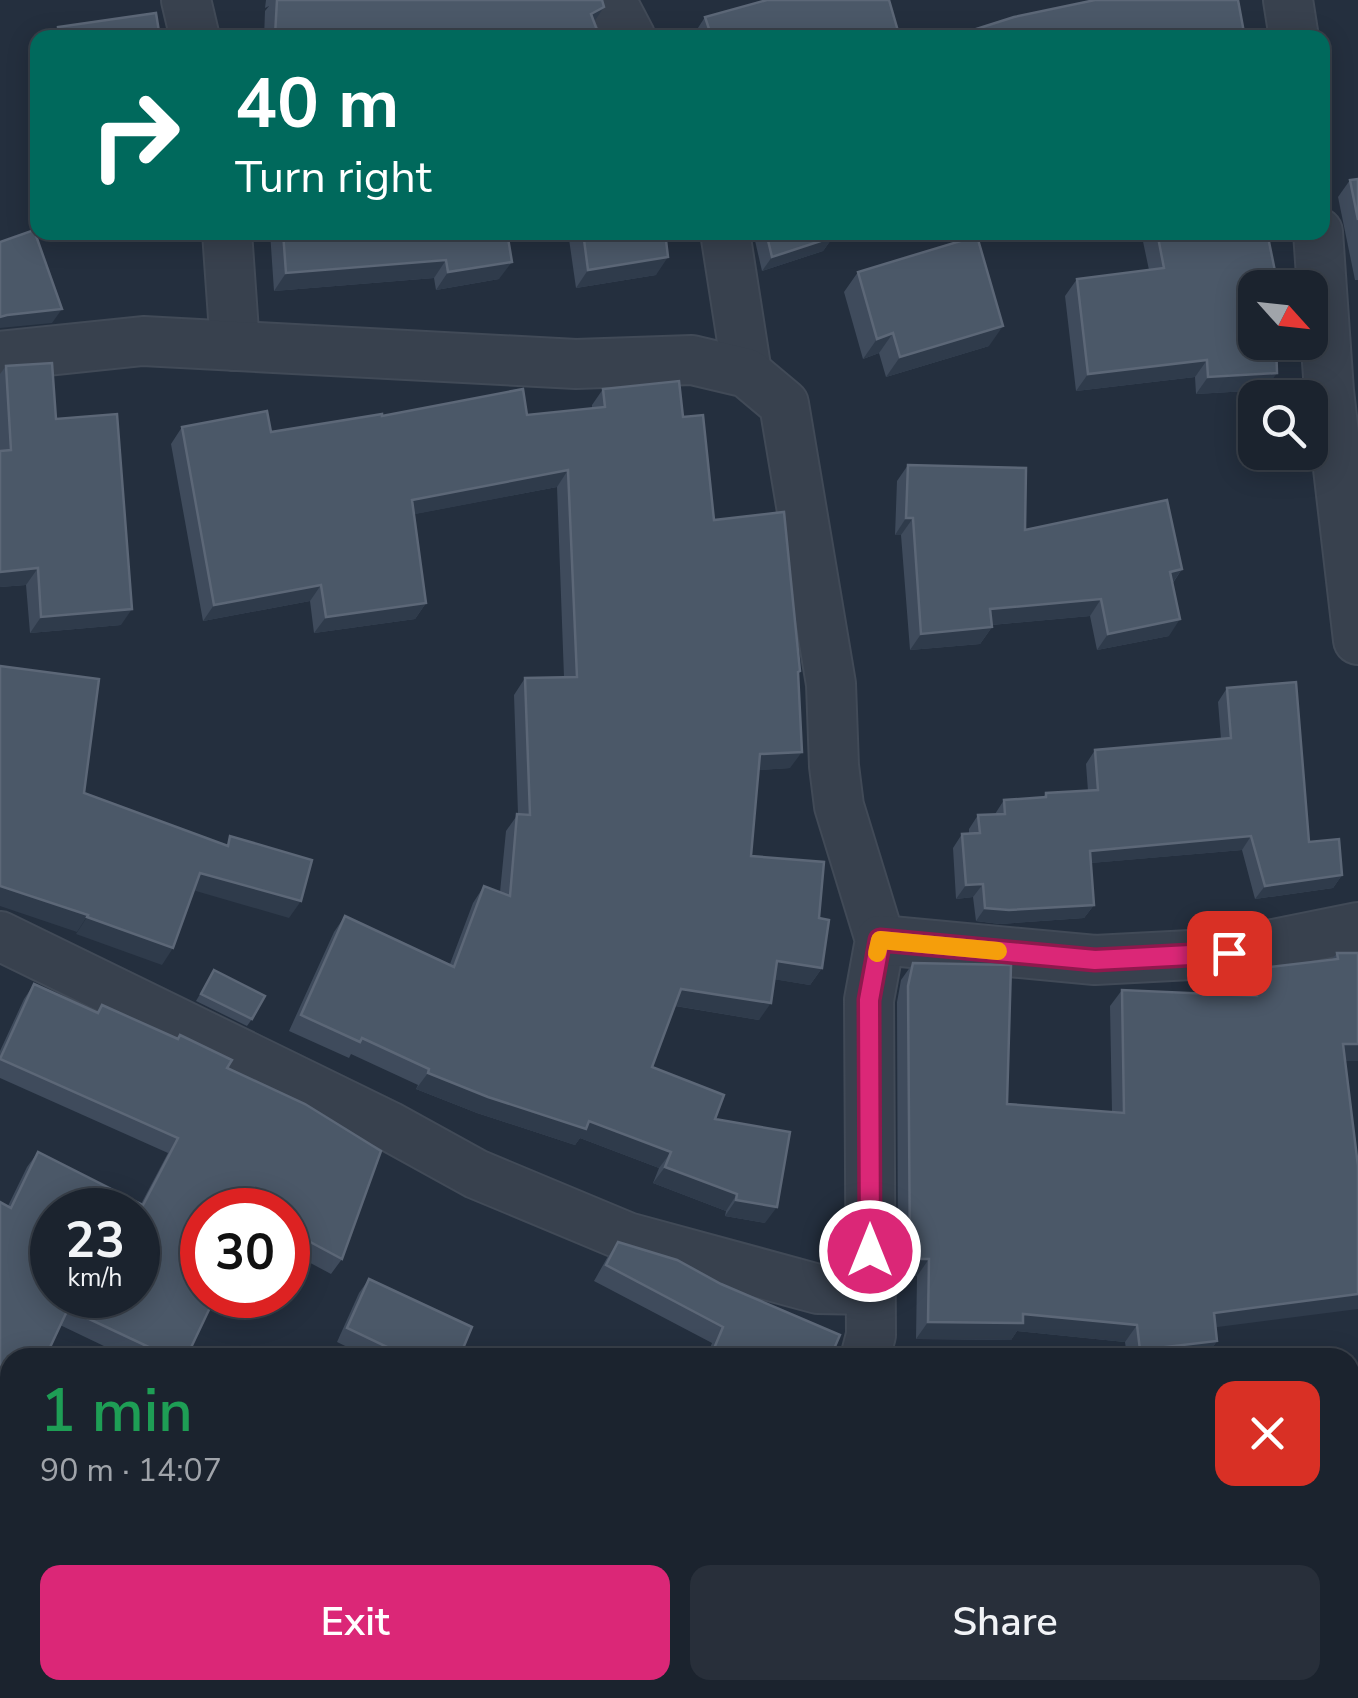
<!DOCTYPE html>
<meta charset="utf-8">
<style>
:root{--surface:#1b232e;--page:#282f3a;--text:#f1f3f6;--muted:#a0a4aa;--line:#39404a;--accent:#db2777}
body{margin:0;font-family:"Nunito Sans",sans-serif;background:var(--page);color:var(--text);height:100vh;display:flex;flex-direction:column;font-size:38px;white-space:nowrap}
*{box-sizing:border-box;margin:0}
p{font-size:32px;color:var(--muted)}
.icon{flex:none;width:55px;height:55px;fill:none;stroke:currentColor;stroke-width:2;stroke-linecap:round;stroke-linejoin:round}
.map{position:relative;flex:1;overflow:hidden}
.sheet{position:absolute;left:0px;top:1348px;width:1360px;height:352px;display:flex;flex-direction:column;background:var(--surface);border-radius:30px 30px 0 0;box-shadow:0 5px 25px #0003,0 0 0 2px var(--line)}
.sheet>*{flex:none}
.banner{position:absolute;left:30px;top:30px;width:1300px;height:210px;border-radius:20px;box-shadow:0 5px 25px #0003,0 0 0 2px var(--line);background:#00695c;color:#fff;overflow:hidden}
.needle{width:65px;rotate:117deg}
.controls{position:absolute;left:1238px;top:270px;display:grid;gap:20px}
.controls a{display:grid;place-items:center;width:90px;height:90px;border-radius:20px;background:var(--surface);box-shadow:0 5px 25px #0003,0 0 0 2px var(--line);font-size:50px}
.speed{position:absolute;left:30px;top:1188px;display:flex;gap:20px;font-size:50px;font-weight:700;text-align:center}
.speed>*{display:grid;place-content:center;width:130px;height:130px;border-radius:50%;background:var(--surface);box-shadow:0 5px 25px #0003,0 0 0 2px var(--line);line-height:1}
.speed small{font-size:25px;font-weight:400}
.speed .limit{border:15px solid #d22;background:#fff;color:#111}
.pin{position:absolute;display:grid;place-items:center;width:85px;height:85px;color:#fff;margin:-42px;border-radius:20px;box-shadow:0 5px 15px #0006}
.me{position:absolute;width:110px;margin:-55px;rotate:0deg;stroke-linejoin:round;filter:drop-shadow(0 0 8px #0008)}
.turn{display:flex;align-items:center;gap:35px;height:210px;padding:0 40px;font-size:45px}
.turn .icon{width:130px;height:130px;stroke-width:2.5}
.turn b{display:block;font-size:70px;line-height:85px}
.round{display:grid;place-items:center;flex:none;width:105px;height:105px;border-radius:20px;background:var(--page)}
.head{display:flex;align-items:center;justify-content:space-between;height:170px;padding:0 40px}
h1{font-size:60px;font-weight:600;line-height:75px;color:#1e9e55}
.cta{display:flex;gap:20px;margin-top:auto;padding:20px 40px}
.cta a{flex:1;height:115px;border-radius:20px;background:var(--accent);color:#fff;font-size:40px;font-weight:600;line-height:115px;text-align:center}
.cta a+a{background:var(--page);color:var(--text)}
.map>svg:first-child{display:block}
.lines{fill:none;stroke-linecap:round;stroke-linejoin:round}
.street-casing{stroke:#414a57;stroke-width:52}
.street{stroke:#38414e;stroke-width:48}
.wall{fill:#3f4b5c}
.shaded-wall{fill:#2f3b4b}
.building{fill:#4b5868;stroke:#5c6777;stroke-width:2.5;fill-rule:evenodd}
.route-casing{stroke:#8e194d;stroke-width:25}
.route{stroke:#db2777;stroke-width:18}
.slow{stroke:#f59e0b;stroke-width:18}
</style>
<div class="map">
<svg width="1358" height="1698" viewBox="0 0 1358 1698">
<rect width="100%" height="100%" fill="#242f3e"/>
<g class="lines">
<defs>
<g id="street">
<path d="M186,0L195,38"/>
<path d="M611,0L631,38"/>
<path d="M1288,0L1294,38"/>
<path d="M227,232L235,346"/>
<path d="M725,232L747,373"/>
<path d="M1318,232L1329,391L1358,640"/>
<path d="M0,356L143,341L576,364L692,360L747,373L784,404L831,684L834,766L839,806L880,940L869,1000L871,1335L865,1358"/>
<path d="M0,936L389,1126L476,1174L627,1237L818,1289L870,1290"/>
<path d="M880,940L1095,960L1229,953L1358,927"/>
<path d="M1350,1410H1358"/>
<path d="M0,1488L10,1493"/>
<path d="M574,1690L593,1698"/>
<path d="M740,1698L744,1690"/>
<path d="M1015,1698L1016,1690"/>
</g>
</defs>
<use href="#street" class="street-casing"/>
<use href="#street" class="street"/>
</g>
<g class="wall">
<path d="M266,0H602L594,22L600,38H264L265,11L269,6L265,8Z"/>
<path d="M705,17L900,38H698L696,31Z"/>
<path d="M58,27L59,38H51Z"/>
<path d="M1358,179V280H1355L1338,197L1350,180Z"/>
<path d="M270,232H507L499,279L436,290L434,278L274,291Z"/>
<path d="M568,232H665L656,275L576,288Z"/>
<path d="M753,232H831L833,237L823,251L762,271Z"/>
<path d="M1141,232H1267L1273,281L1265,390L1196,394L1195,377L1076,391L1065,296L1077,279L1149,270Z"/>
<path d="M858,272L989,346L886,377L879,353L863,359L844,292Z"/>
<path d="M6,366L56,419L121,625L30,633L26,585L0,587V374Z"/>
<path d="M603,389L683,417L714,520L798,675L790,768L758,770L751,856L819,918L822,968L810,985L774,979L759,1020L675,1006L652,1067L715,1119L765,1223L725,1216L726,1211L653,1183L659,1168L580,1138L575,1145L477,1113L416,1089L418,1085L351,1054L349,1058L289,1031L334,932L345,916L450,964L473,903L484,886L500,892L506,831L518,814L514,695L525,678L564,677L557,487L414,514L426,603L415,619L314,633L310,601L203,621L171,444L182,427L271,432L382,416L527,415L592,408V405Z"/>
<path d="M908,465L1025,530L1182,569L1173,583L1169,636L1097,650L1090,616L992,625V627L980,644L910,650L901,535H895L897,481Z"/>
<path d="M1227,688L1309,842L1342,875L1333,888L1255,899L1242,850L1090,863L1094,905L1084,918L1000,924L976,921L973,897L956,899L953,848L962,834H969V829L978,815L995,814L1004,800L1043,798L1046,793L1088,791L1086,764L1095,750L1221,739L1218,702Z"/>
<path d="M1337,953L1345,1061L1215,1328L1217,1341L1205,1358H1127L1125,1342L1017,1331L1011,1340L916,1339L917,1276H898L897,1002L901,980L913,963L1007,1104L1112,1112L1110,1006L1122,990L1243,996L1242,986L1254,969L1332,959Z"/>
<path d="M214,970L252,1019L247,1026L196,1001Z"/>
<path d="M34,984L97,1012L102,1005L227,1068L342,1259L331,1274L288,1251V1210H202L186,1358H129L60,1325L10,1358V1422L0,1417V1202L8,1206L27,1167L38,1152L141,1204L168,1153L0,1078V1051L24,999Z"/>
<path d="M618,1242L830,1358H706L712,1343L594,1281L607,1258Z"/>
<path d="M369,1279L459,1358H370L337,1342L359,1293Z"/>
<path d="M34,1690H410L406,1698H45L33,1692Z"/>
<path d="M628,1690H709L705,1698H645Z"/>
<path d="M1082,1690H1350L1358,1698H1083Z"/>
</g>
<g class="shaded-wall">
<path d="M604,7L592,25L591,14Z"/>
<path d="M833,237L823,251L762,271L772,257Z"/>
<path d="M668,257L656,275L576,288L588,270Z"/>
<path d="M446,260L434,278L274,291L286,273Z"/>
<path d="M512,262L499,279L436,290L448,272Z"/>
<path d="M62,309L52,323L0,328V317L7,315Z"/>
<path d="M1003,326L989,346L886,377L900,357Z"/>
<path d="M893,333L879,353L863,359L877,339Z"/>
<path d="M1207,360L1195,377L1076,391L1088,374Z"/>
<path d="M1277,373L1265,390L1196,394L1208,377Z"/>
<path d="M568,470L557,487L400,517L412,500Z"/>
<path d="M906,518H913L901,535H895Z"/>
<path d="M38,568L26,585L0,587V572Z"/>
<path d="M1182,569L1171,585L1170,572Z"/>
<path d="M321,585L310,601L203,621L214,605Z"/>
<path d="M1101,599L1090,616L979,626L990,609Z"/>
<path d="M426,603L415,619L314,633L326,617Z"/>
<path d="M132,609L121,625L30,633L41,617Z"/>
<path d="M1180,619L1169,636L1097,650L1108,634Z"/>
<path d="M992,627L980,644L910,650L921,634Z"/>
<path d="M802,752L790,768L748,771L760,754Z"/>
<path d="M1251,836L1242,850L1080,864L1090,851Z"/>
<path d="M200,873L301,901L289,918L189,889Z"/>
<path d="M1342,875L1333,888L1255,899L1265,886Z"/>
<path d="M983,884L973,897L956,899L966,885Z"/>
<path d="M0,886L88,915L77,932L0,906Z"/>
<path d="M1094,905L1084,918L1000,924L976,921L985,908Z"/>
<path d="M87,917L173,948L162,965L76,934Z"/>
<path d="M777,961L822,968L810,985L766,978Z"/>
<path d="M681,989L771,1003L759,1020L670,1005Z"/>
<path d="M1343,1044H1358V1061H1331Z"/>
<path d="M428,1073L589,1121L671,1152L659,1168L580,1138L575,1145L477,1113L416,1089Z"/>
<path d="M665,1167L737,1194L726,1211L653,1183Z"/>
<path d="M736,1200L777,1207L765,1223L725,1216Z"/>
<path d="M910,1259H929L917,1276H898Z"/>
<path d="M1358,1294V1309L1202,1329L1214,1313Z"/>
<path d="M1023,1314L1137,1325L1125,1342L1017,1331L1011,1340L916,1339L928,1322Z"/>
<path d="M1217,1341L1205,1358H1134L1140,1350Z"/>
<path d="M0,1624L10,1628V1651L0,1646Z"/>
</g>
<g class="building">
<path d="M277,0H602L604,7L591,14L600,38H305L275,36Z"/>
<path d="M767,0H889L900,38H712L705,17Z"/>
<path d="M1095,0H1238L1245,38H948L1014,17Z"/>
<path d="M156,13L160,38H59L58,27Z"/>
<path d="M1358,179V220L1350,180Z"/>
<path d="M34,230L62,309L7,315L0,317V242Z"/>
<path d="M283,232H507L512,262L448,272L446,260L286,273Z"/>
<path d="M583,232H665L668,257L588,270Z"/>
<path d="M766,232H831L833,237L772,257Z"/>
<path d="M1157,232H1267L1276,276L1272,277L1273,288H1255V342H1276L1277,373L1208,377L1207,360L1088,374L1077,279L1164,268Z"/>
<path d="M977,236L1003,326L900,357L893,333L877,339L858,272Z"/>
<path d="M52,363L56,419L117,414L132,609L41,617L38,568L0,572V451L11,450L6,366Z"/>
<path d="M679,381L683,417L703,415L714,520L784,512L800,671L798,672L802,752L760,754L751,856L824,862L819,918L829,920L822,968L777,961L771,1003L681,989L652,1067L724,1095L715,1119L790,1132L777,1207L736,1200L737,1194L665,1167L671,1152L589,1121L586,1129L488,1097L428,1073L429,1069L362,1038L360,1042L301,1015L345,916L454,967L484,886L510,896L517,814L530,815L525,678L577,677L568,470L412,500L426,603L326,617L321,585L214,605L182,427L267,411L271,432L382,414V416L523,389L527,415L605,407L603,389Z"/>
<path d="M908,465L1026,468L1025,530L1167,500L1182,569L1170,572L1180,619L1108,634L1101,599L990,609L992,627L921,634L913,518H906Z"/>
<path d="M0,666L99,679L84,793L228,846L230,836L312,860L301,901L200,873L173,948L87,917L88,915L0,886Z"/>
<path d="M1296,682L1309,842L1339,839L1342,875L1265,886L1251,836L1090,851L1094,905L1009,910L985,908L983,884L966,885L962,834L980,833L978,815L1005,814L1004,800L1046,797V793L1098,790L1095,750L1231,738L1227,688Z"/>
<path d="M1337,953H1358V1044H1343L1358,1166V1294L1214,1313L1217,1341L1140,1350L1137,1325L1023,1314V1323L928,1322L929,1259H910L908,986L913,963L1011,965L1007,1104L1124,1113L1122,990L1257,996L1254,969L1338,959Z"/>
<path d="M214,970L265,996L252,1019L201,994Z"/>
<path d="M34,984L98,1013L102,1005L178,1039L180,1035L232,1060L227,1068L305,1104L381,1151L342,1259L288,1230V1210H202V1295H216L186,1358H172L68,1309L45,1358H10V1402L0,1397V1202L11,1208L38,1152L143,1205L178,1138L0,1059ZM52,1210H138V1295H52Z"/>
<path d="M618,1242L677,1260L721,1284L840,1335L830,1358H710L723,1327L606,1265Z"/>
<path d="M369,1279L472,1327L459,1358H410L347,1328Z"/>
<path d="M1358,1451V1698H1096L1094,1690H1350V1453Z"/>
<path d="M0,1517L10,1521V1628L0,1624Z"/>
<path d="M76,1690H410L406,1698H91Z"/>
<path d="M673,1690H709L705,1698H690Z"/>
</g>
<g class="lines">
<defs>
<path id="route" d="M870,1251L869,1000L880,940L1095,960L1229,953"/>
</defs>
<use href="#route" class="route-casing"/>
<use href="#route" class="route"/>
<path class="slow" d="M877,953L880,940L998,951"/>
</g>
</svg>
<div class="controls">
<a><svg class="needle" viewBox="-14 -14 28 28"><path d="M0-13l5 13h-10z" fill="#e53935"/><path d="M0 13l5-13h-10z" fill="#a0a4aa"/></svg></a>
<a><svg class="icon" aria-label="search" viewBox="0 0 24 24"><circle cx="10" cy="10" r="6"/><path d="M15 15l6 6"/></svg></a>
</div>
<div class="speed"><div>23<small>km/h</small></div><div class="limit">30</div></div>
<div class="pin" style="left:1229px;top:953px;background:#d93025"><svg class="icon" aria-label="arrive" viewBox="0 0 24 24"><path d="M6 21V4h12l-3 4 3 4H6"/></svg></div>
<svg class="me" style="left:870px;top:1251px" viewBox="-20 -20 40 40"><circle r="17" fill="#db2777" stroke="#fff" stroke-width="3"/><path d="M0-11L8 9 0 5-8 9z" fill="#fff"/></svg>
<div class="banner">
<div class="turn"><svg class="icon" aria-label="right" viewBox="0 0 24 24"><path d="M7 20v-9h11M14 6l5 5-5 5"/></svg><div><b>40 m</b>Turn right</div></div>
</div>
<section class="sheet">
<div class="head"><div><h1>1 min</h1><p>90 m · 14:07</p></div><a class="round" style="background:#d93025;color:#fff"><svg class="icon" aria-label="close" viewBox="0 0 24 24"><path d="M6 6l12 12M18 6L6 18"/></svg></a></div>
<div class="cta"><a>Exit</a><a>Share</a></div>
</section>
</div>
